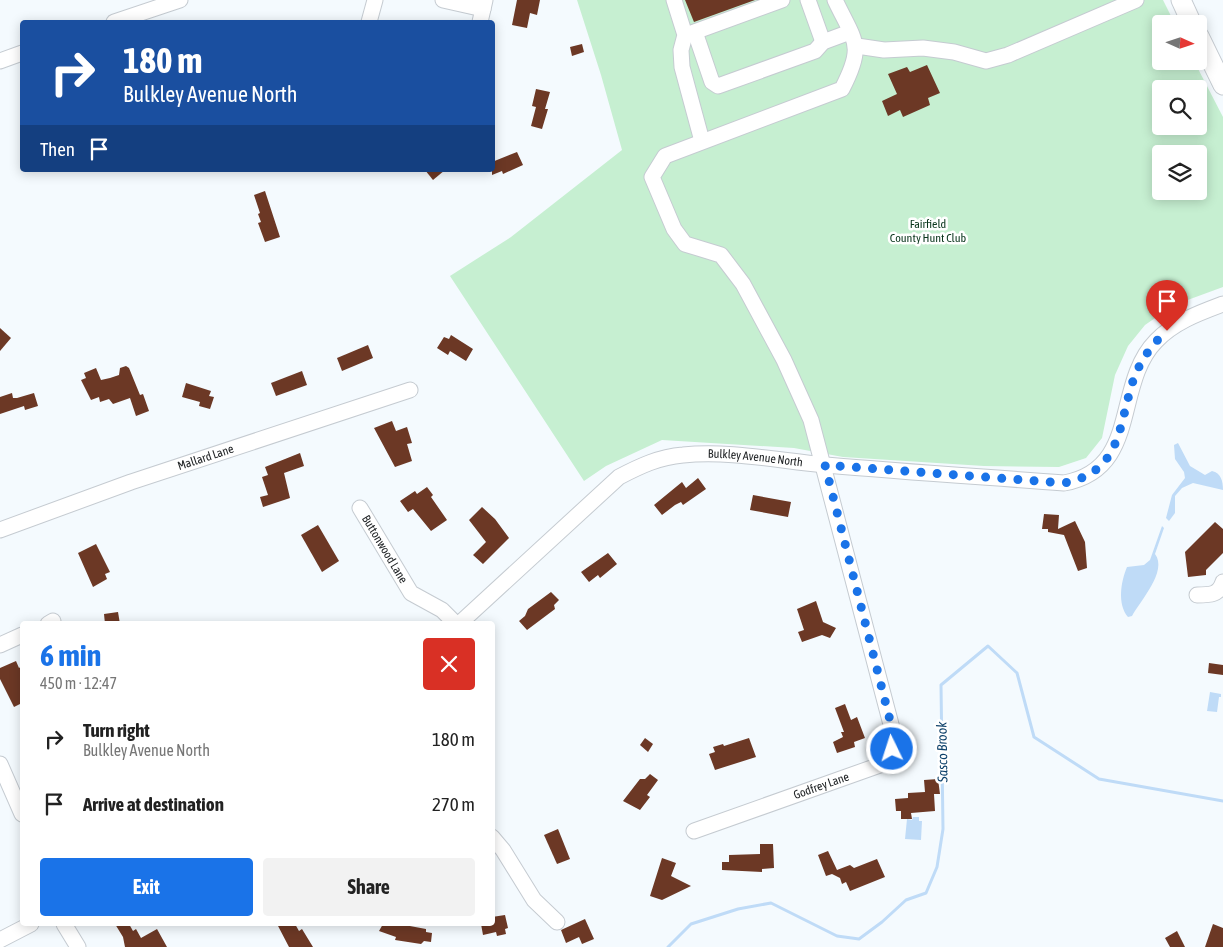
<!DOCTYPE html>
<meta charset="utf-8">
<style>
:root{--surface:#fff;--page:#f2f2f2;--text:#222;--muted:#767676;--accent:#1a73e8}
body{margin:0;font-family:"Asap Condensed",sans-serif;background:var(--page);color:var(--text);height:100vh;display:flex;flex-direction:column;font-size:19px;white-space:nowrap}
*{box-sizing:border-box;margin:0}
p{font-size:16px;color:var(--muted)}
.icon{flex:none;width:28px;height:28px;fill:none;stroke:currentColor;stroke-width:2;stroke-linecap:round;stroke-linejoin:round}
.map{position:relative;flex:1;overflow:hidden}
.side{position:absolute;left:20px;top:621px;width:475px;height:305px;display:flex;flex-direction:column;background:var(--surface);border-radius:5px;box-shadow:0 2px 12px #0003}
.side>*{flex:none}
.guide{position:absolute;left:20px;top:20px;width:475px;height:152px;border-radius:5px;box-shadow:0 2px 12px #0003;background:#1a4fa0;color:#fff;overflow:hidden}
.needle{width:32px;rotate:93deg}
.controls{position:absolute;left:1152px;top:15px;display:grid;gap:10px}
.controls a{display:grid;place-items:center;width:55px;height:55px;border-radius:5px;background:var(--surface);box-shadow:0 2px 12px #0003;font-size:25px}
.pin{position:absolute;display:grid;place-items:center;width:42px;height:42px;color:#fff;margin:-51px -21px;border-radius:50% 50% 50% 0;rotate:-45deg;box-shadow:0 0 5px #0007}
.pin .icon{rotate:45deg}
.me{position:absolute;width:55px;margin:-28px;rotate:356deg;stroke-linejoin:round;filter:drop-shadow(0 0 4px #0008)}
.turn{display:flex;align-items:center;gap:18px;height:105px;padding:0 20px;font-size:22px}
.turn .icon{width:65px;height:65px;stroke-width:2.5}
.turn b{display:block;font-size:35px;line-height:42px}
.then{display:flex;align-items:center;height:48px;padding:0 20px;background:#0003;gap:10px;font-size:19px}
.round{display:grid;place-items:center;flex:none;width:52px;height:52px;border-radius:5px;background:var(--page)}
.headline{display:flex;align-items:center;justify-content:space-between;height:85px;padding:0 20px}
h1{font-size:30px;font-weight:700;line-height:38px;color:var(--accent)}
.action{display:flex;gap:10px;margin-top:auto;padding:10px 20px}
.action a{flex:1;height:58px;border-radius:5px;background:var(--accent);color:#fff;font-size:20px;font-weight:700;line-height:58px;text-align:center}
.action a+a{background:var(--page);color:var(--text)}
ul{padding:0;list-style:none}
li{display:flex;align-items:center;gap:15px;height:65px;padding:0 20px}
li div{flex:1}
li b{display:block;font-size:19px}
li em{font-style:normal}
.map>svg:first-child{display:block}
.green{fill:#c6efd1;fill-rule:evenodd}
.water{fill:#bfdbf7}
.lines{fill:none;stroke-linecap:round;stroke-linejoin:round}
.stream{stroke:#bfdbf7;stroke-width:3}
.building{fill:#6c3825}
.minor-casing{stroke:#c5cbd1;stroke-width:17}
.major-casing{stroke:#c5cbd1;stroke-width:21}
.minor{stroke:#fff;stroke-width:15}
.major{stroke:#fff;stroke-width:19}
.route{stroke:#1a73e8;stroke-width:9;stroke-dasharray:0 16.2}
.labels{text-anchor:middle;stroke-width:5;stroke-linejoin:round;paint-order:stroke}
.park-label{font-size:12px;fill:#0a361d;stroke:#fff}
.street-label{font-size:12px;fill:#222527;stroke:#fff}
.water-label{font-size:14px;font-style:italic;fill:#0e416a;stroke:#fff}
</style>
<div class="map">
<svg width="1223" height="947" viewBox="0 0 1223 947">
<rect width="100%" height="100%" fill="#f4fafe"/>
<path class="green" d="M577,0H1163L1175,24H1161V61H1194L1223,117V287L1174,305L1145,325L1128,346L1115,375L1102,438L1086,458L1059,467L984,466L843,457L794,448L662,440L606,466L584,481L450,276L511,237L622,150L601,75ZM1161,89H1199V126H1161ZM1161,154H1199V191H1161Z"/>
<g class="water">
<path d="M1178,443L1190,466L1205,475L1212,471C1221,473 1223,481 1223,490L1193,483L1182,488L1175,496V513L1169,521L1166,518L1172,495L1185,478L1184,472L1175,459L1174,445Z"/>
<path d="M1162,526L1164,528L1155,554C1168,571 1140,601 1132,616L1128,617C1117,604 1121,581 1127,567L1144,565L1150,560Z"/>
<path d="M1210,692L1221,694V697H1219L1217,712L1207,711Z"/>
<path d="M913,817H919V821H922L921,840L905,839L907,819L912,820Z"/>
</g>
<g class="lines">
<path class="stream" d="M668,947L691,924L738,909L771,903L837,936L859,939L882,922L906,900L926,893L937,867L943,829L941,685L988,646L1017,673L1034,737L1099,779L1223,801"/>
</g>
<g class="building">
<path d="M517,0H540L537,15L530,13L527,28L512,25Z"/>
<path d="M685,0H755L694,22Z"/>
<path d="M582,44L584,52L572,56L570,47Z"/>
<path d="M927,65L940,93L928,98L930,105L903,117L900,110L888,116L882,101L897,94L888,74L907,67L910,72Z"/>
<path d="M536,89L550,92L545,109H548L542,129L531,126L536,107L532,106Z"/>
<path d="M517,152L523,165L503,174L502,171L492,175V162Z"/>
<path d="M425,170H445L433,180Z"/>
<path d="M265,191L280,237L265,242L258,223L261,222L258,214L260,213L254,195Z"/>
<path d="M0,328L11,338L0,351Z"/>
<path d="M451,335L473,349L466,361L450,351L448,355L437,348L444,337L449,339Z"/>
<path d="M368,345L373,358L342,371L337,358Z"/>
<path d="M126,366L129,368L140,395L143,394L149,411L136,416L130,398L113,404L109,399L100,402L99,397L91,400L81,380L86,378L84,373L96,368L101,380L110,378L119,375L120,368Z"/>
<path d="M302,371L307,385L276,396L271,383Z"/>
<path d="M186,383L211,391L209,396L214,397L210,409L199,406L200,402L182,397Z"/>
<path d="M12,393L13,398H17L34,393L38,406L25,410L24,406L0,414V397Z"/>
<path d="M392,421L396,431L407,427L412,443L407,444L412,461L395,467L374,428Z"/>
<path d="M300,453L304,466L284,473L290,498L263,507L260,497L268,495L262,477L268,475L265,467Z"/>
<path d="M698,478L706,489L683,505L681,502L675,505L662,515L654,505L682,482L686,488Z"/>
<path d="M427,487L433,495L431,497L447,520L431,531L413,509L408,512L400,501L415,491L417,494Z"/>
<path d="M753,495L791,502L788,517L750,510Z"/>
<path d="M482,507L495,519L509,538L483,564L473,555L486,542L469,520Z"/>
<path d="M1044,514L1059,515L1058,529L1075,521L1085,542L1087,568L1078,571L1064,535L1048,532V529H1042Z"/>
<path d="M1215,522L1223,529V553L1206,570V575L1188,577L1185,552Z"/>
<path d="M318,525L339,561L322,572L301,535Z"/>
<path d="M96,544L110,572L105,574L107,579L93,587L78,553Z"/>
<path d="M608,553L617,564L600,578L598,575L589,582L581,572Z"/>
<path d="M551,592L559,600L554,605L555,609L527,630L519,621L525,616L528,609Z"/>
<path d="M816,601L823,622L836,628L830,638L822,635L802,642L798,632L804,630L797,609Z"/>
<path d="M118,612L120,624H105L104,614Z"/>
<path d="M16,661L19,668L22,666V703L14,707L0,679V668Z"/>
<path d="M1209,663L1223,665V675L1208,673Z"/>
<path d="M845,704L851,720L857,717L865,738L854,742L855,747L837,753L833,742L843,737L841,732H844L835,708Z"/>
<path d="M645,738L653,744L648,752L640,745Z"/>
<path d="M749,738L756,757L715,770L709,754L715,752L713,747L723,744L724,746Z"/>
<path d="M650,774L658,780L647,795L650,797L640,810L623,801L640,779H645Z"/>
<path d="M938,779L940,794H934L935,811L911,813L912,819H901V811H896L895,799L908,798V793L925,792L924,780Z"/>
<path d="M558,829L570,859L557,864L544,835Z"/>
<path d="M760,844H773L774,868L762,869V872L722,870V862H729V855L760,854Z"/>
<path d="M828,851L837,870L850,865L854,868L877,859L885,877L850,891L846,882L842,884L840,878L832,874L826,876L818,855Z"/>
<path d="M662,858L676,863L671,876L691,886L662,900L650,896Z"/>
<path d="M505,915L508,928L505,929L506,934L497,936L496,932L483,935L481,924H492V917Z"/>
<path d="M585,919L594,939L582,944L579,937L566,943L561,930Z"/>
<path d="M115,924H129L133,931L136,929L141,938L157,929L167,947H125L123,937Z"/>
<path d="M277,924H295L299,931L302,929L313,947H289Z"/>
<path d="M383,924H399L426,929V932L432,933L431,942L424,941L421,944L395,940L396,937L379,931Z"/>
<path d="M1213,924L1223,928V947H1205Z"/>
<path d="M1177,931L1185,947H1170L1165,938Z"/>
</g>
<g class="lines">
<defs>
<g id="minor">
<path d="M443,0L483,9"/>
<path d="M674,0L685,35L681,50L682,67L702,141"/>
<path d="M808,0L823,42"/>
<path d="M114,22L180,0"/>
<path d="M369,22L375,0"/>
<path d="M480,22L485,0"/>
<path d="M695,32L712,82L718,86L815,51L823,42L850,32"/>
<path d="M686,35L782,0"/>
<path d="M857,46L884,50L923,48L954,52L986,61L1008,55L1136,0"/>
<path d="M0,61L22,53"/>
<path id="s1" d="M360,508L411,593L442,610L456,624"/>
<path id="s2" d="M0,530L131,482L410,390"/>
<path d="M1197,595C1210,595 1219,595 1223,582"/>
<path d="M48,624L53,621"/>
<path id="s3" d="M459,624L619,477C640,466 659,457 683,455C729,450 780,461 826,465C906,472 985,477 1064,483C1141,469 1113,385 1156,341C1174,322 1199,313 1223,304"/>
<path d="M0,645L22,635"/>
<path d="M0,764L22,814"/>
<path id="s4" d="M694,831L880,765L892,749L893,732L811,420L784,360L743,284L721,255L685,244L674,229L652,177L665,156L842,89C865,45 855,42 835,0"/>
<path d="M492,837L503,850L534,900L557,922"/>
<path d="M64,924L78,947"/>
<path d="M0,940L31,924"/>
</g>
<g id="major">
<path d="M1181,0L1192,24"/>
<path d="M1199,36L1223,85"/>
</g>
</defs>
<use href="#minor" class="minor-casing"/>
<use href="#major" class="major-casing"/>
<use href="#minor" class="minor"/>
<use href="#major" class="major"/>
</g>
<g class="lines">
<path class="route" d="M892,749L893,732L825,465L1064,483C1123,472 1118,424 1134,378C1141,360 1152,344 1167,331"/>
</g>
<g class="labels">
<g class="park-label">
<text x="928" y="228">Fairfield<tspan x="928" dy="14">County Hunt Club</tspan></text>
</g>
<g class="street-label">
<text dy="4" stroke="none"><textPath href="#s2" startOffset="218">Mallard Lane</textPath></text>
<text dy="4" stroke="none"><textPath href="#s3" startOffset="358">Bulkley Avenue North</textPath></text>
<text dy="4" stroke="none"><textPath href="#s1" startOffset="48">Buttonwood Lane</textPath></text>
<text dy="4" stroke="none"><textPath href="#s4" startOffset="135">Godfrey Lane</textPath></text>
</g>
<g class="water-label">
<text transform="translate(942 752) rotate(-91)" y="5">Sasco Brook</text>
</g>
</g>
</svg>
<div class="controls">
<a><svg class="needle" viewBox="-14 -14 28 28"><path d="M0-13l5 13h-10z" fill="#e53935"/><path d="M0 13l5-13h-10z" fill="#767676"/></svg></a>
<a><svg class="icon" aria-label="search" viewBox="0 0 24 24"><circle cx="10" cy="10" r="6"/><path d="M15 15l6 6"/></svg></a>
<a><svg class="icon" aria-label="layers" viewBox="0 0 24 24"><path d="M12 4l9 5-9 5-9-5zM3 14l9 5 9-5"/></svg></a>
</div>
<div class="pin" style="left:1167px;top:331px;background:#d93025"><svg class="icon" aria-label="arrive" viewBox="0 0 24 24"><path d="M6 21V4h12l-3 4 3 4H6"/></svg></div>
<svg class="me" style="left:892px;top:749px" viewBox="-20 -20 40 40"><circle r="17" fill="#1a73e8" stroke="#fff" stroke-width="3"/><path d="M0-11L8 9 0 5-8 9z" fill="#fff"/></svg>
<div class="guide">
<div class="turn"><svg class="icon" aria-label="right" viewBox="0 0 24 24"><path d="M7 20v-9h11M14 6l5 5-5 5"/></svg><div><b>180 m</b>Bulkley Avenue North</div></div>
<div class="then">Then<svg class="icon" aria-label="arrive" viewBox="0 0 24 24"><path d="M6 21V4h12l-3 4 3 4H6"/></svg></div>
</div>
<section class="side">
<div class="headline"><div><h1>6 min</h1><p>450 m · 12:47</p></div><a class="round" style="background:#d93025;color:#fff"><svg class="icon" aria-label="close" viewBox="0 0 24 24"><path d="M6 6l12 12M18 6L6 18"/></svg></a></div>
<ul>
<li><svg class="icon" aria-label="right" viewBox="0 0 24 24"><path d="M7 20v-9h11M14 6l5 5-5 5"/></svg><div><b>Turn right</b><p>Bulkley Avenue North</p></div><em>180 m</em></li>
<li><svg class="icon" aria-label="arrive" viewBox="0 0 24 24"><path d="M6 21V4h12l-3 4 3 4H6"/></svg><div><b>Arrive at destination</b></div><em>270 m</em></li>
</ul>
<div class="action"><a>Exit</a><a>Share</a></div>
</section>
</div>
